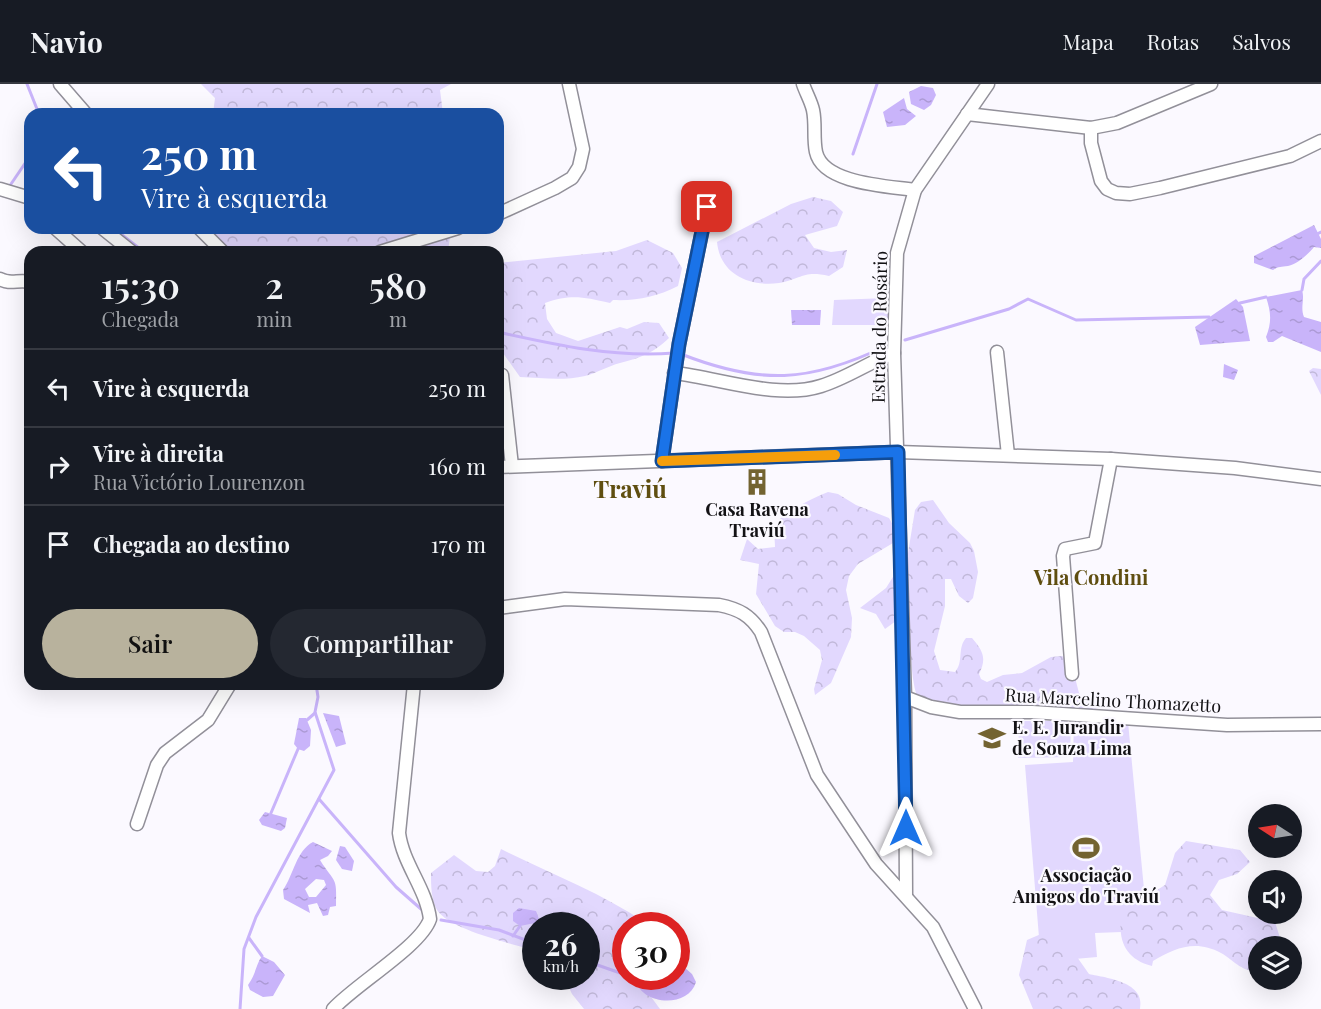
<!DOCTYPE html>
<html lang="pt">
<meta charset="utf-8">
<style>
:root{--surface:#171b24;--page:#242831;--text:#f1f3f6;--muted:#9ea1a6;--line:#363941;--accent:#b8b29d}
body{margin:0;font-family:"Playfair Display",serif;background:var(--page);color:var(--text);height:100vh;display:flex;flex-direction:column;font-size:22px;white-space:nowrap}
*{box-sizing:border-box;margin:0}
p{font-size:20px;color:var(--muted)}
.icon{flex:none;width:33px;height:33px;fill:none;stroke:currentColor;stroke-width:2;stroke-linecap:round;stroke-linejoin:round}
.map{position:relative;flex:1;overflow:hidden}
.drawer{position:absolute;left:24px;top:162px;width:480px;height:444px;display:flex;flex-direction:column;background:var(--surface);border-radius:18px;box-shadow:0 6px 24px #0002}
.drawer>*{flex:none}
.banner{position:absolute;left:24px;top:24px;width:480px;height:126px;border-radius:18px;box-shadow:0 6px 24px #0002;background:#1a4fa0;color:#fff;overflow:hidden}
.needle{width:39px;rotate:282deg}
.tools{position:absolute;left:1248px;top:720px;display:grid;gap:12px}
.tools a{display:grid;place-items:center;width:54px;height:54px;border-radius:50%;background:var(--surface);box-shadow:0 6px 24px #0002;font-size:30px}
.speed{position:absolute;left:522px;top:828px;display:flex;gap:12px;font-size:30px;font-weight:700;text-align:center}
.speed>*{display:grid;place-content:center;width:78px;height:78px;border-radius:50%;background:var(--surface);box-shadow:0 6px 24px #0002;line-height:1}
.speed small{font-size:15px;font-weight:400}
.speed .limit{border:9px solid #d22;background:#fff;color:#111}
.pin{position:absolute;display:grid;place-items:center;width:51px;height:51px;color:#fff;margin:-26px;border-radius:12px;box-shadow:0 3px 9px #0006}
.me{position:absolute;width:66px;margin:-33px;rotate:0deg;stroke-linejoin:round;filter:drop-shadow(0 0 4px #0008)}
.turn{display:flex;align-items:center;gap:21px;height:126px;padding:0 18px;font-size:27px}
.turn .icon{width:78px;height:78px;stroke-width:2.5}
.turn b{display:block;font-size:42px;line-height:51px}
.eta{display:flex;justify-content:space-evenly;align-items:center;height:102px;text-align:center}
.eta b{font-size:36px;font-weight:600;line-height:42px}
.button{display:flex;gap:12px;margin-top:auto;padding:12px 18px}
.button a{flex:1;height:69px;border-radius:36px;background:var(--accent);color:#111;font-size:24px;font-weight:600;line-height:69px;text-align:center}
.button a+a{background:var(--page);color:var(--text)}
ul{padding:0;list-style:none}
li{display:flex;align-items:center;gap:18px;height:78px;padding:0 18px;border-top:2px solid var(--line)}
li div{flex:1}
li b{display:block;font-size:22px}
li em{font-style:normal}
header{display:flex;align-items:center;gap:36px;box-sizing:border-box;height:84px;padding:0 30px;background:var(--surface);border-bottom:2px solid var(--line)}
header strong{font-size:28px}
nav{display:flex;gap:33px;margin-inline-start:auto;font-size:21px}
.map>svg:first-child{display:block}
.grass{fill:#e2d8fe}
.forest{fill:url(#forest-crowns)}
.water{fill:url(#water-ripples);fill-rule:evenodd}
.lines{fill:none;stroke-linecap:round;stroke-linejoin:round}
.stream{stroke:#c9b4fa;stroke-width:3}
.minor-casing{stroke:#929099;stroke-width:15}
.minor{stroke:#fff;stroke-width:12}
.route-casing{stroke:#114b97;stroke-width:15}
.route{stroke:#1a73e8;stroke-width:10}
.slow{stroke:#f59e0b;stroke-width:10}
.labels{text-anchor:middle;stroke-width:4.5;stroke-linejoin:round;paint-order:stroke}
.street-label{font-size:18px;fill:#131215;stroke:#fbf9ff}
.poi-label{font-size:18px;font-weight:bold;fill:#131215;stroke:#fbf9ff}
.neighbourhood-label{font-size:20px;font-weight:bold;fill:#5f4e10;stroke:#fbf9ff}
.district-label{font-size:24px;font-weight:bold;fill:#5f4e10;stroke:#fbf9ff}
</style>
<header>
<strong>Navio</strong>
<nav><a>Mapa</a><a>Rotas</a><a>Salvos</a></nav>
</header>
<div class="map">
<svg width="1321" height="925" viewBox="0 0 1321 925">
<defs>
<pattern id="forest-crowns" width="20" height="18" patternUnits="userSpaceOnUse" patternTransform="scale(1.5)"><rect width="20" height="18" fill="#e2d8fe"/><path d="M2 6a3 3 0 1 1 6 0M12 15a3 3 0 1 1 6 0" fill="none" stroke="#c1b8d9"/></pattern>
<pattern id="water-ripples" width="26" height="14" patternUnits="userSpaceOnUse" patternTransform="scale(1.5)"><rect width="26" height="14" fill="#c9b4fa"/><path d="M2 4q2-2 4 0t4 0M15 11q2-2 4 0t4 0" fill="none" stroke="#ac9ad5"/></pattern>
</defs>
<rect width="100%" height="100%" fill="#fbf9ff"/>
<g class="grass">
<path d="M888,214L889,241H832L834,216Z"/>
<path d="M1074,635L1128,638L1148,847L1095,849L1097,873L1041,878L1025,681L1073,678Z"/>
<path d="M1019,637H1071L1070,673L1018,674Z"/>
</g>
<g class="forest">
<path d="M201,0H451L440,6L443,30H213L215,14Z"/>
<path d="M813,113L831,117L843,128L837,142L805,151L814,164L831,168L847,166L843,183L829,192C803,186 802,195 779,199C749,203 720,190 717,158L791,120Z"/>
<path d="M208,144H451L448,168H231Z"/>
<path d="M647,156L673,169L682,184L678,202C656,213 637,217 613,216L610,219C583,213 571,210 545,219L547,235L556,249L578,257L620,243L627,245L644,238L659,239L669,254C653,269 641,274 620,279C608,282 597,289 585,292C564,297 541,294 520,293L498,262V179L616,167Z"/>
<path d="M1313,284L1321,285V311L1309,287Z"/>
<path d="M828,408L838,410L856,421L889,434L897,448L893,459L858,480L849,492L846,506L852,534L851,553L831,599L815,611L814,605L822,576L820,566L804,552L795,548H784L775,542L756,510L759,480L740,476L747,455L758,465L775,463C775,456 773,447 776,440C781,429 817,412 828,408Z"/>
<path d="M933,416L949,439L970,459L974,467L978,488L973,514L968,519L959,512L951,495H945V522L934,567L940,586L955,588C964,578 957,564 966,554H972C983,567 987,574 979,590L981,595L987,598L1003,591L1022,589L1051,573L1062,572L1071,578L1079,609L1098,624L1078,631L942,629L917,613C909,588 913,561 905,535L900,534L885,545L876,530L860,524L886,504L908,469L915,426L921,418Z"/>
<path d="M1186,757L1240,766L1250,778L1237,790L1219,796L1210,811L1222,826L1275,838L1281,857L1279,862H1258V887C1241,888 1234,876 1221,869C1196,855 1174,864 1153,877L1152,882C1124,875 1117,854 1122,828L1165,801L1175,769Z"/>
<path d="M501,765C549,789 602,809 646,839L648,841L626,842V892L643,893V902L660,925H584L572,910L564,893L586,892V842H536L535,867C511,859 450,846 437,826C431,815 431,801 431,789L454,771L476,787L488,788L495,782Z"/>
<path d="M1041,850L1070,863L1089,890C1107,894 1146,898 1140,925H1033L1019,891L1027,856Z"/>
</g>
<g class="water">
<path d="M921,2L933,4L936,11L931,21L924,26L911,20L909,8Z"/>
<path d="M904,14L907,25L916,32L905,41L887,43L883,28Z"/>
<path d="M1314,141L1321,155V164L1314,163C1308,170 1298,180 1288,182C1281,183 1279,182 1273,186L1254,179V172Z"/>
<path d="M1302,206C1305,216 1300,223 1304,233L1321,238V268L1282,252L1273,258H1268L1266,253C1272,238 1271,228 1266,213Z"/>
<path d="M1236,215L1243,223L1250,257L1200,261L1195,243Z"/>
<path d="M791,226H821L820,241H792Z"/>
<path d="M1224,280L1238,286L1234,296L1223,293Z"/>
<path d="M323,629L339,632L346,660L336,663Z"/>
<path d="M299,634H306L311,646L310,662L304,667L298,665L294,660Z"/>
<path d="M265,728L287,734L285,744L281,747L262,741L259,736Z"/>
<path d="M313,758L332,767L328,772L320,776C335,800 337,791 336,822L330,823L328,831L323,832L317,819L308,821L310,829L284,815L283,806C294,790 296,767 313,758ZM316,795L324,796L326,801L316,813H309L305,805Z"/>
<path d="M340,762L345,763L354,777L352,787L342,785L336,776Z"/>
<path d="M519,824L536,827L540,838L520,842L513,837V829Z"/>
<path d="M262,872L274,878L285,891L273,912L263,913L250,906L248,901C256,890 256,880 262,872Z"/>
<path d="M677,877L692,890L696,898C688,925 640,922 634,893L676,892Z"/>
</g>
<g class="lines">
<g class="stream">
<path d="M27,0L39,30"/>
<path d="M853,70L877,0"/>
<path d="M9,103L30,72"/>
<path d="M113,144L144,168"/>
<path d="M1317,150L1321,148"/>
<path d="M1302,206L1304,195L1321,177"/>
<path d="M1240,219L1266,213"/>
<path d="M498,248C556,261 615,274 674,269"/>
<path d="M905,256L1009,225L1028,215L1076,236L1209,233"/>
<path d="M681,270C760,301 809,299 886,262"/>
<path d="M307,636L315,629"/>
<path d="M319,715L396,803L421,825"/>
<path d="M271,729L298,665"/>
<path d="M441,836L499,846L536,860"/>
<path d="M513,852L520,842"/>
<path d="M249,854L262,872"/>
<path d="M586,877L626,891"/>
<path d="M240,925L244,865L256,833L334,686L315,628L318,613L316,600"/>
</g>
<defs>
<g id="minor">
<path d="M60,0L86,30"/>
<path d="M803,0C806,9 811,17 813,26C816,40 813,54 816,68C823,100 888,102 915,106"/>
<path d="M967,30L1091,44L1117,39L1211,0"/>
<path d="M1091,44V59L1101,97L1107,105L1116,109L1130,110L1160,104L1290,72L1321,57"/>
<path d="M0,105L30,114"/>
<path d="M498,130L555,104L572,94L579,83L583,65L569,0"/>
<path d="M55,144L82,168"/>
<path d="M102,144L132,168"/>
<path d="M199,144L223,168"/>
<path d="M380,168L458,144"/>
<path d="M0,195C10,201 19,195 30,198"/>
<path d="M997,268L1008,371"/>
<path d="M674,289C720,294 777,316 821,302C847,294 869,278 894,269"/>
<path d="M502,291L512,382"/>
<path d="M662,377L679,260L707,123"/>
<path d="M498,383L898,368L1111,375L1235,384L1321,395"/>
<path d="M498,524L565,515L719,521C739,525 750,531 761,548L817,691L876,780L933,843L975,925"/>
<path d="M1072,590L1063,472L1065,465L1095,459L1111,375"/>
<path d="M905,613L931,623L960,628H1032L1227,641L1321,640"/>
<path d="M137,740L157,681L165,669L208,636L230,600"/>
<path d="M906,811L905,613L894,269L897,169L915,106L988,0"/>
<path d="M333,925C356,900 421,862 430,835C426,804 403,780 399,749L414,600"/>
</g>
</defs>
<use href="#minor" class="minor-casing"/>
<use href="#minor" class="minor"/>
</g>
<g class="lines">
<defs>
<path id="route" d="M707,123L679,260L662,377L898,368L906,744"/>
</defs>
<use href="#route" class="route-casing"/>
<use href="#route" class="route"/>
<path class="slow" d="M662,377L835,371"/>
</g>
<defs>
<symbol id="building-bare" viewBox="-9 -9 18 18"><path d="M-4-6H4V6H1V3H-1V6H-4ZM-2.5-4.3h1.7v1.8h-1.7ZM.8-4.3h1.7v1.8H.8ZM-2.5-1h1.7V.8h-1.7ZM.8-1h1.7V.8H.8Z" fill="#736331" stroke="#fbf9ff" stroke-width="2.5" paint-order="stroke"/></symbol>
<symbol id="school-bare" viewBox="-9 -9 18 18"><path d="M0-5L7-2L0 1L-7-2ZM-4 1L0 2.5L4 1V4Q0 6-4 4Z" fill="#736331" stroke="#fbf9ff" stroke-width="2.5" paint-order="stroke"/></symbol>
<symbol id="stadium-bare" viewBox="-9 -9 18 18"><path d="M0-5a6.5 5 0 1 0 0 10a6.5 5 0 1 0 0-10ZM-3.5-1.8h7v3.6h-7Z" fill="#736331" stroke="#fbf9ff" stroke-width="2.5" paint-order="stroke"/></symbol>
</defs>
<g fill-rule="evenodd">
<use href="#building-bare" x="738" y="379" width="38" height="38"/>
<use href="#school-bare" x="973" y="635" width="38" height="38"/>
<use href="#stadium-bare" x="1067" y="745" width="38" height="38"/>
</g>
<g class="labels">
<g class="street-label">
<text transform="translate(880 243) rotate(-89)" y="6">Estrada do Rosário</text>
<text transform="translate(1113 617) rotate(3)" y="6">Rua Marcelino Thomazetto</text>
</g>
<g class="poi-label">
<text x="757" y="432">Casa Ravena<tspan x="757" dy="21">Traviú</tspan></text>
<text x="1012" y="650" text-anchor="start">E. E. Jurandir<tspan x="1012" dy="21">de Souza Lima</tspan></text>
<text x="1086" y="798">Associação<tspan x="1086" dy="21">Amigos do Traviú</tspan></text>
</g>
<g class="neighbourhood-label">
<text x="1091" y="501">Vila Condini</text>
</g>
<g class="district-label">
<text x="630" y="414">Traviú</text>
</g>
</g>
</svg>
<div class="tools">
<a><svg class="needle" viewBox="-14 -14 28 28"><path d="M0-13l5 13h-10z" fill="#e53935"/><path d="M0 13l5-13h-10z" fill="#9ea1a6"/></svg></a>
<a><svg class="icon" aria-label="sound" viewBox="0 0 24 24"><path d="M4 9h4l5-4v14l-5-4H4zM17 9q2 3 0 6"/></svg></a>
<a><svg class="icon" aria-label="layers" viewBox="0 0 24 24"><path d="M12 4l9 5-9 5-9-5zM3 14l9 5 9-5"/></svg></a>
</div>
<div class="speed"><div>26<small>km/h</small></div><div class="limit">30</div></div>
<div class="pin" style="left:707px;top:123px;background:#d93025"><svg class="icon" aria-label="arrive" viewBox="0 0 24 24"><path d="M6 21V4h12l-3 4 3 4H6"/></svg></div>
<svg class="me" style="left:906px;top:744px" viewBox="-20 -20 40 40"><path d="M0-17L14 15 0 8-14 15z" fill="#1a73e8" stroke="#fff" stroke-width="4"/></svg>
<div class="banner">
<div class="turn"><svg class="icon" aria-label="left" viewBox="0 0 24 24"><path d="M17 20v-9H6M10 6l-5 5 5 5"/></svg><div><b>250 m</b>Vire à esquerda</div></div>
</div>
<section class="drawer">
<div class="eta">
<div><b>15:30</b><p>Chegada</p></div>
<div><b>2</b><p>min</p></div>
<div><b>580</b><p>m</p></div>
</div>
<ul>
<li><svg class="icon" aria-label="left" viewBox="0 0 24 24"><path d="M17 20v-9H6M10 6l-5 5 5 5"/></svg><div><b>Vire à esquerda</b></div><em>250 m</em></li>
<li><svg class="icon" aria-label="right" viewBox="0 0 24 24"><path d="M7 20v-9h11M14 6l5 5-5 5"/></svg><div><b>Vire à direita</b><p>Rua Victório Lourenzon</p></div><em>160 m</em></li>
<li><svg class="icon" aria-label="arrive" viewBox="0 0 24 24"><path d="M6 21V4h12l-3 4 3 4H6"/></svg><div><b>Chegada ao destino</b></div><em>170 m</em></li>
</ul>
<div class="button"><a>Sair</a><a>Compartilhar</a></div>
</section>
</div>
